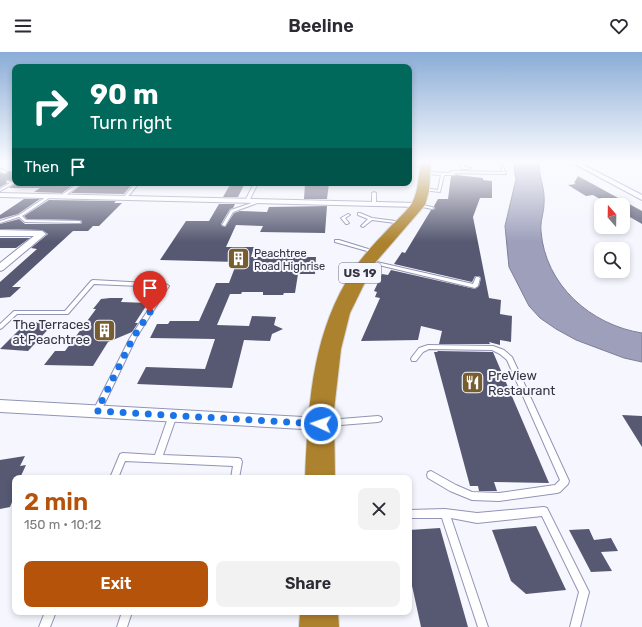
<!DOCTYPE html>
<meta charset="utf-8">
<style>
:root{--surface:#fff;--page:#f2f2f3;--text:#2b2b33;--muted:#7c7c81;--accent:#b45309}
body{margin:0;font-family:Rubik,sans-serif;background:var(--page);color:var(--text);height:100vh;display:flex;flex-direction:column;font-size:15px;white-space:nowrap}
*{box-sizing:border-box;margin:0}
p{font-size:13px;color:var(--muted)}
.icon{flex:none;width:22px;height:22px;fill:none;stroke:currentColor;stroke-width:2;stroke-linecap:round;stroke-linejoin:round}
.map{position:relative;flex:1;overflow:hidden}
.details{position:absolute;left:12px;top:423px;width:400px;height:140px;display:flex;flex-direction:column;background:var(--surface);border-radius:8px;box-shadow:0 2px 6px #0003}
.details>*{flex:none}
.guide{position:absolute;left:12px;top:12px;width:400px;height:122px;border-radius:8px;box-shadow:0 2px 6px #0003;background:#00695c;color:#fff;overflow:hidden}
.needle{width:26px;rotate:340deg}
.tools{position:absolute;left:594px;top:146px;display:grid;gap:8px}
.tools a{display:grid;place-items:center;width:36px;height:36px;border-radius:8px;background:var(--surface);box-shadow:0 2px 6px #0003;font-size:20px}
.pin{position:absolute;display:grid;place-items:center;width:34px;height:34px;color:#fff;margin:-41px -17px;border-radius:50% 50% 50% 0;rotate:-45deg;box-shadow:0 0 4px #0007}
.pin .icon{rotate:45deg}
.me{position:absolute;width:44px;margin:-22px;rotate:273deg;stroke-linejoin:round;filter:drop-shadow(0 0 3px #0008)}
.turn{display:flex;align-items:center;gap:14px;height:84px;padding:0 12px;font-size:18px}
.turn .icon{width:52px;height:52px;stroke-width:2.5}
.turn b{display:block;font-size:28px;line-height:34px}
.then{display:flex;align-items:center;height:38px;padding:0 12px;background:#0003;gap:8px;font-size:15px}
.round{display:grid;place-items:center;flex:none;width:42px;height:42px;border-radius:8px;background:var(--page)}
.overview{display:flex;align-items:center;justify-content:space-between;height:68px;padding:0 12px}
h1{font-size:24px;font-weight:600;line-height:30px;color:var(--accent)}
.cta{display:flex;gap:8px;margin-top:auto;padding:8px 12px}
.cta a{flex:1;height:46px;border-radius:8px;background:var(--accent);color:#fff;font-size:16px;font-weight:600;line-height:46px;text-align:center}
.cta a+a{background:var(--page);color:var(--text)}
header{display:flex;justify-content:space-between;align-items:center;height:52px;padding:0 12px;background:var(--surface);font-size:18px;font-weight:600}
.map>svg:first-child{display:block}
.water{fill:#9d9fbb;stroke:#7e7f97}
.building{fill:#575972}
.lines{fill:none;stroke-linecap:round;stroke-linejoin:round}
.lane-casing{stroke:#9194b6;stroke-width:2}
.street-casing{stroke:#9194b6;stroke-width:2}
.highway-casing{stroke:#d2d3d6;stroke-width:2}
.lane{fill:#fff;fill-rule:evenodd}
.street{fill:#fff;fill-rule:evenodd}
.highway{fill:#ad822e;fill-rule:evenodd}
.route{stroke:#1a73e8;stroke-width:7;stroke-dasharray:0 12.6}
.labels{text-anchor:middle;stroke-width:4;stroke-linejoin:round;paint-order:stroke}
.far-poi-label{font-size:11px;fill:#343543;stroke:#f5f6fe;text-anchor:start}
.shield{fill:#f5f6fe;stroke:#6e6f7b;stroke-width:1}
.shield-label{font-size:12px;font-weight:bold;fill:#343543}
.poi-label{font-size:13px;fill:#343543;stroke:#f5f6fe;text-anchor:end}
</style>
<header><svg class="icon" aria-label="menu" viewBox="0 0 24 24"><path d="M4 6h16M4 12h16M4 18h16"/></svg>Beeline<svg class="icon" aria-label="heart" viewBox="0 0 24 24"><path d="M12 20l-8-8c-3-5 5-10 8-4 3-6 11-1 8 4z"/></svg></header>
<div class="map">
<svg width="642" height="575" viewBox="0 0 642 575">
<rect width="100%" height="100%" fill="#f5f6fe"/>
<path class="water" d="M513,110H539C540,114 539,118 540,122C542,132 545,141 544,152C544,160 540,170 541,179C545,233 591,273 642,281V310L624,306L576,288L556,277L540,266L529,254L509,215L505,174L516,127Z"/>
<g class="building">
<path d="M8,119L15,120V129L6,128V132L0,135V121L6,122Z"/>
<path d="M457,123L483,126V128L492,129V146H480L473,165L489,246L501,248L500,262L512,264L511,290L500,288V293L489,290L490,292H439L442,279L421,274L418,288L361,289L380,246L375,245L377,240L374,239L382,222L388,223L391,218L475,237L479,234L481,226L479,224H475L472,230L394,212L402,200L405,201L431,158L435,157L434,154L438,147H448L451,124Z"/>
<path d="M578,124L642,159V172L623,161V153H610L593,143L586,144L568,133L576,132L574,131Z"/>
<path d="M16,131H43V134L48,131H76L62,141L34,140L40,136H9Z"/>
<path d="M84,131H133L124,142L71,141Z"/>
<path d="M231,131H245L238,145H223Z"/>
<path d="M305,131H329L327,147H304Z"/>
<path d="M24,147H40L18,162L0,167V163Z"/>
<path d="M49,148L116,149L114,151H122L99,174H93L88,179H73L12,235H21L10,245L0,246V230L37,197L31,196L48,182L42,178L0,177V172L19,167L25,172H80L82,171V169L79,168L27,167L24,164Z"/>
<path d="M219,152H235L233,156L230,157L221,172L225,175L234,161L240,159L267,160L269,155L327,154L325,181L260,180L263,174L236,173L226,195H254L251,205H316L315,222H298L295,241H284L283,243H263V240H242L241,242H230L217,273L249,274L252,264L276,265L274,273L283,277L272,282L270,289L244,288L232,336L137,332L146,315L205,317L215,287L150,286L157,272H168L170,269H199L216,231H229L237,210L160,208L186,169H209Z"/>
<path d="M0,186H30L16,196H0Z"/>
<path d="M110,246H123L121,250L148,251L135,271H138L132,280L108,290L93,314L44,313L55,299H65L96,257H93L101,247Z"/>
<path d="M27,270L54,271L28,299L0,297Z"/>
<path d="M438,299L493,300L549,431L494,430L497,439H479L478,434H470L434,300H437Z"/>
<path d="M622,363L642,364V395Z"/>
<path d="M25,404L20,414L26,413L20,426H15V443L10,455L0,457V408Z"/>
<path d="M536,474L566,538L526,542L511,529L492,478Z"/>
<path d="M440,476L468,575H421L409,520V478Z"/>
<path d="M589,477L594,488L611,486L618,499L601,500L612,519L591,520L569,478Z"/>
</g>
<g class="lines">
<defs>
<g id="lane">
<path d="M461,110H463L464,115L471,116L469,117H461Z"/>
<path d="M499,110H501L506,122L453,121L456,122L454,123H444L440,140L423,138L421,137L423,136L438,138L441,123L425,122H424V120L449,121L453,119L503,120Z"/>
<path d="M409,111L426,112L428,113L426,114L409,113Z"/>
<path d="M0,117L6,119L7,120L5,121L0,119Z"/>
<path d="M7,129L15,131L0,139V137L10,131H7Z"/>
<path d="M79,131H83L62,146H60V144Z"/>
<path d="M135,131H139L126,147H124V145Z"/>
<path d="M254,131H258L249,149L246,150L245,149Z"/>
<path d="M374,140L376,141V152L374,153L372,152V141Z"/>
<path d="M49,143L52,144L22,164L26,168L79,169L81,170L80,171L25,170L19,165L0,171V169L19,163Z"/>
<path d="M260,148L263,149L233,160L225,174L222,173L231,158Z"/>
<path d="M417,152L432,155L434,156L432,157L418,154L416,153Z"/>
<path d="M358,161H360L372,166L403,170L405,171L403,172L372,168L363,175L361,174L368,167L358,163Z"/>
<path d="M348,162L350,163L345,166L349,171L347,172H346L341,166Z"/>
<path d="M335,188H339L378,200V201H374L335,190Z"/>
<path d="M366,208H368L473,232L476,225H478L480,226L478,234L475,236L366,210Z"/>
<path d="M93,228L166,232L169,234L136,286L100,361L97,362L94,361L93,359L130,286L163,235L94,232L68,262H17L2,276L0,277V272L14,259H65L91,229Z"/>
<path d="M428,293L493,294L504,298L512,305L569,429L568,432L560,440L557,441L499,449L472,448L450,439L428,426L427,423L428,420L431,419L456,433L472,440L499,441L555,433L560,428L507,308L500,302L492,298L429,297L423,300L416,309H412L411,307L412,305L419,296Z"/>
<path d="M173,360L176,361L177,363L163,403L238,406L241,407L242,410L239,426H231L233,414L125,409L118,426H110L120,402L123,401L155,403L169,363L170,361Z"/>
<path d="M378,364L381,365L382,367L381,369L378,370L328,374L325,373L324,371L325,369L328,368Z"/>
<path d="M544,455L547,456L589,540L580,575H570L579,540L542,464L477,471L451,466L488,575H478L442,466H409V458L445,457L477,461Z"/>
<path d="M45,560H56L50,575H39Z"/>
<path d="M122,560H132L127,575H117Z"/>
</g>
<g id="street">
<path d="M571,110H578L642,143V148Z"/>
<path d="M0,141L418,151L422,153L418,155L0,145Z"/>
<path d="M0,178L42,179L46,182L3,218L0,219V211L34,184H0Z"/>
<path d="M0,348L321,366L326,368L328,372L326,376L321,378L0,360Z"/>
</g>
<g id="highway">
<path d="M421,110H431L429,139L425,153L374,212L350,261L341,297L334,358L335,426H305C308,358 311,290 346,230C358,208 375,191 392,173C398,167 407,159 412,151C419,139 418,123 421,110Z"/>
<path d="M300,560H338L339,575H299Z"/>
</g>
</defs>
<use href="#lane" class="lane-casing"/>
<use href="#street" class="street-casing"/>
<use href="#highway" class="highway-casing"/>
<use href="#lane" class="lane"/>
<use href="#street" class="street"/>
<use href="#highway" class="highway"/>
</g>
<linearGradient id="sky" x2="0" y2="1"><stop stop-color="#8aacd6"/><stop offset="0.58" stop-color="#fafbff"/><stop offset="1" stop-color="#fafbff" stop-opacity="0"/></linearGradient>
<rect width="642" height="190" fill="url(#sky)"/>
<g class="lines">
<path class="route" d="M150,260L133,286L97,359L321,372"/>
</g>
<defs>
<symbol id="building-square" viewBox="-11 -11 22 22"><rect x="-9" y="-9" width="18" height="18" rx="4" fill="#785e2f" stroke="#f5f6fe"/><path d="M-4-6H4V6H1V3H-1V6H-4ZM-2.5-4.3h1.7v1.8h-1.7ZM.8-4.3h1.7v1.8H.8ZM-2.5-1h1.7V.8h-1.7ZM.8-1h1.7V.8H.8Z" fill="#fff"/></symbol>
<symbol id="restaurant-square" viewBox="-11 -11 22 22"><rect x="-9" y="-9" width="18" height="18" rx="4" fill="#785e2f" stroke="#f5f6fe"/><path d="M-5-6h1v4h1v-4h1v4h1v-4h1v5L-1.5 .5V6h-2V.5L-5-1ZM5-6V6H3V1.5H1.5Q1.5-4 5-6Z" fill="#fff"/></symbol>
</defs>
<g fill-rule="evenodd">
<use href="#building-square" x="226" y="194" width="25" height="25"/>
<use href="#building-square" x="92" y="266" width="25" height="25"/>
<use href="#restaurant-square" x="460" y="318" width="25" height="25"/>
</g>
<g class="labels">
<g class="far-poi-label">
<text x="254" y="205">Peachtree<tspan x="254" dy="13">Road Highrise</tspan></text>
</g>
<rect class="shield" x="339" y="211" width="42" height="20" rx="3"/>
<g class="shield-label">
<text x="360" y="225">US 19</text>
</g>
<g class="poi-label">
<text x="90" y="277">The Terraces<tspan x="90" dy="15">at Peachtree</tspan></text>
<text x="488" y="328" text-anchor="start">PreView<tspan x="488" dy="15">Restaurant</tspan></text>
</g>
</g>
</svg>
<div class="tools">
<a><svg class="needle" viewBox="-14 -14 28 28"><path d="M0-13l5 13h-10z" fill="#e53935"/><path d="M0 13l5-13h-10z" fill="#7c7c81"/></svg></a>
<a><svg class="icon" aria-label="search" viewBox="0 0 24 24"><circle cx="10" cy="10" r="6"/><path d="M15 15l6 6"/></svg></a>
</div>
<div class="pin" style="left:150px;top:260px;background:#d93025"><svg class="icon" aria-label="arrive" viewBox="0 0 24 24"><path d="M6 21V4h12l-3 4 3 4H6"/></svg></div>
<svg class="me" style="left:321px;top:372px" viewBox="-20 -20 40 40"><circle r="17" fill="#1a73e8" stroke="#fff" stroke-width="3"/><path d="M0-11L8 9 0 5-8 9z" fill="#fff"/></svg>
<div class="guide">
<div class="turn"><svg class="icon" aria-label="right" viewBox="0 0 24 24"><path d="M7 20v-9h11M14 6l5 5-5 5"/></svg><div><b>90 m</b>Turn right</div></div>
<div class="then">Then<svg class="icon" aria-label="arrive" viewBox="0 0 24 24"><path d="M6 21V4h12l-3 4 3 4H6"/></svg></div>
</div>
<section class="details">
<div class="overview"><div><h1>2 min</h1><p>150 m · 10:12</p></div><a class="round"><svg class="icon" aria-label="close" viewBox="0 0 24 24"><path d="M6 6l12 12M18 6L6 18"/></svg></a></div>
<div class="cta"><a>Exit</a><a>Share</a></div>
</section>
</div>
